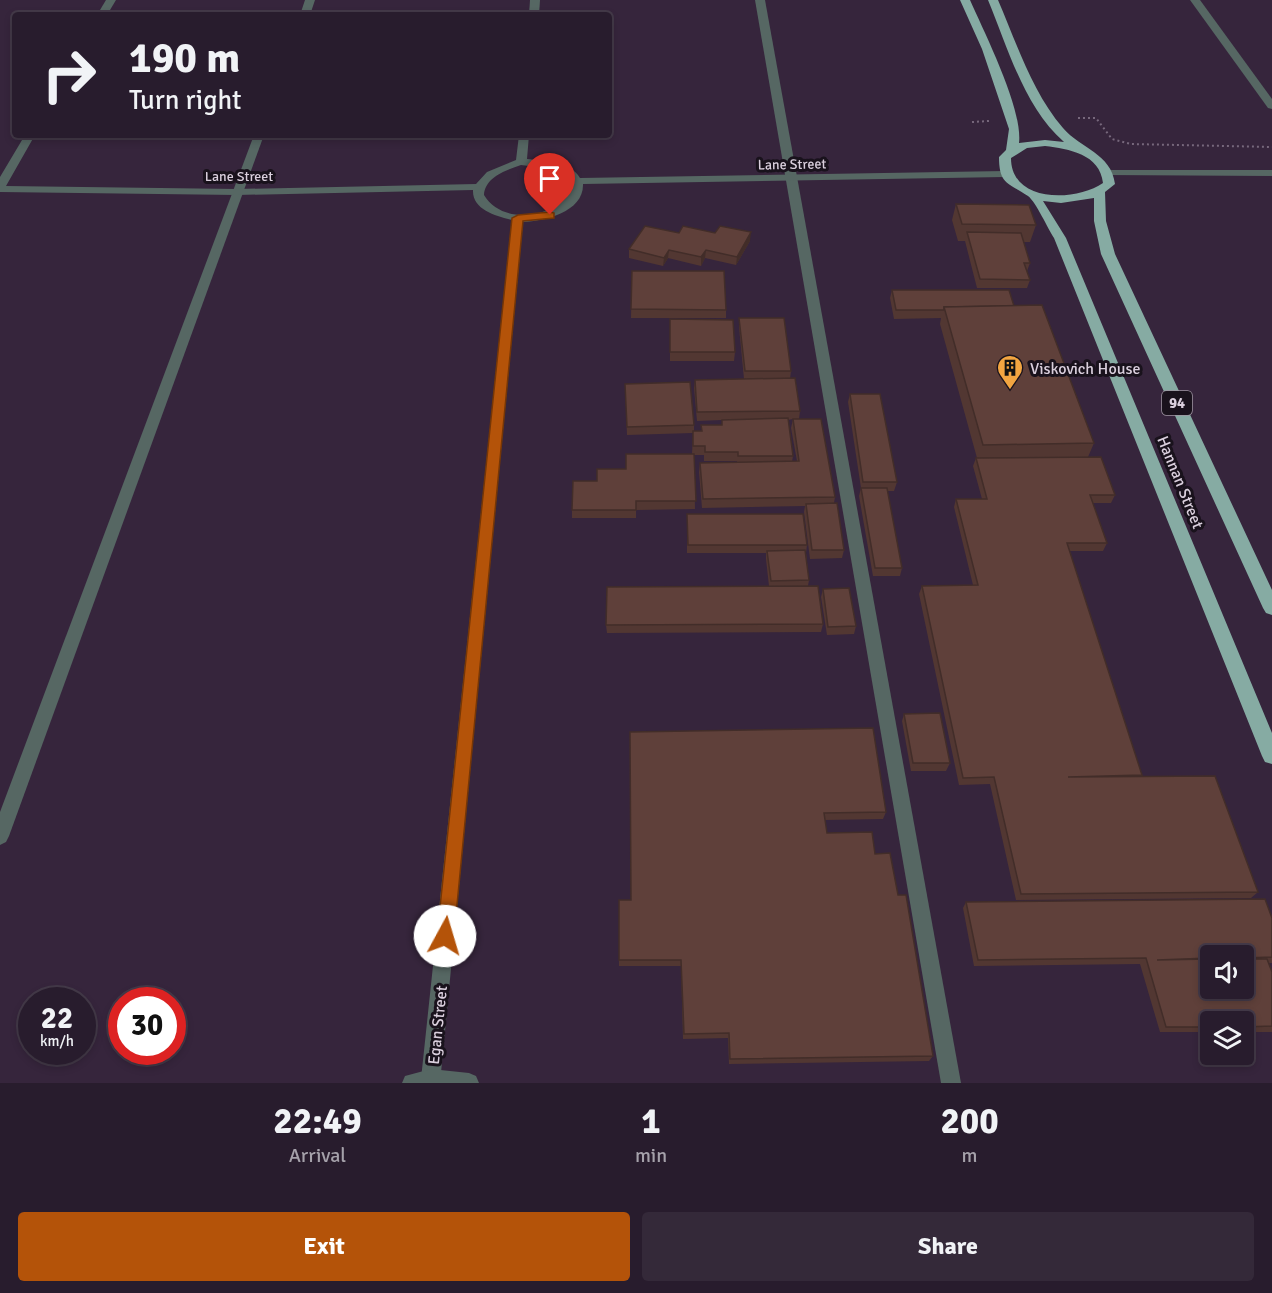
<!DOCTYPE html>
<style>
:root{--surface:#281c2d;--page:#342939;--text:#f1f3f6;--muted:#a5a1aa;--line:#443a49;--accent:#b45309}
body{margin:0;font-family:Signika,sans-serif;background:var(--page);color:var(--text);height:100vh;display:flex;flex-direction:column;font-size:22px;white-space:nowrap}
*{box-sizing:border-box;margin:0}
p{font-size:20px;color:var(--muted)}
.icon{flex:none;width:33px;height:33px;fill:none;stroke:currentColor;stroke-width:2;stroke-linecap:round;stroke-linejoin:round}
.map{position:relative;height:1083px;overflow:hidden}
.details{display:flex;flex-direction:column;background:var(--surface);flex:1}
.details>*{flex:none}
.banner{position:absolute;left:12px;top:12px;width:600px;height:126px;border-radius:6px;box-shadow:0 3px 9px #0003,0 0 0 2px var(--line);background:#281c2d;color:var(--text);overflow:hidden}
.fabs{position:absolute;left:1200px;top:945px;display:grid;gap:12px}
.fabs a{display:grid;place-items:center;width:54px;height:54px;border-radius:6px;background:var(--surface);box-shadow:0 3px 9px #0003,0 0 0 2px var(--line);font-size:30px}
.speed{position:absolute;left:18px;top:987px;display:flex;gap:12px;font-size:30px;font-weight:700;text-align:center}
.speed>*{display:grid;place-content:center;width:78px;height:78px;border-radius:50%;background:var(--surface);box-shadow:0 3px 9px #0003,0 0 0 2px var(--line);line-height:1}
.speed small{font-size:15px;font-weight:400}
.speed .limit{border:9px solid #d22;background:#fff;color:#111}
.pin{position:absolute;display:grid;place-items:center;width:51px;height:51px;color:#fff;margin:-62px -26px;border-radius:50% 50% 50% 0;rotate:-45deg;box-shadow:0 0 6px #0007}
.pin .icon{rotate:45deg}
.me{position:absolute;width:66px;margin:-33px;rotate:6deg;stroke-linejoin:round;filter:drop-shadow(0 0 4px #0008)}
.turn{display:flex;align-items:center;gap:21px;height:126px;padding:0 18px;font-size:27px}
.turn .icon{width:78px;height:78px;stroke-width:2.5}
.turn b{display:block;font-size:42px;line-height:51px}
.eta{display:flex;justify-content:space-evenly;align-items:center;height:102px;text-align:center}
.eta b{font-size:36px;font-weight:700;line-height:42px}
.cta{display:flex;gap:12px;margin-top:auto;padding:12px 18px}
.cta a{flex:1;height:69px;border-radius:6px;background:var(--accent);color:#fff;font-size:24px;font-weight:700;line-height:69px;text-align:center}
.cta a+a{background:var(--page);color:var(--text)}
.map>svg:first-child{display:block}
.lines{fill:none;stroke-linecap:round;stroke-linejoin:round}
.path{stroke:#77687c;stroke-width:2;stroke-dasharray:2 3;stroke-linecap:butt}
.service{fill:#566763;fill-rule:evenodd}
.minor{fill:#566763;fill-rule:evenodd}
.tertiary{fill:#566763;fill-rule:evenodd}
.trunk{fill:#86aba3;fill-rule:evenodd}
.wall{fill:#523732;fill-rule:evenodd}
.shaded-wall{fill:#422d29}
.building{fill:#5f403a;stroke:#422d29;stroke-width:1.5}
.route{fill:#b45309;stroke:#753606;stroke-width:1.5}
.labels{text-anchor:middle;stroke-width:6;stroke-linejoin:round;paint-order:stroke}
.far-street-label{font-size:14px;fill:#dacfdd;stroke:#19121c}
.shield{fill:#19121c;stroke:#a096a3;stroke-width:1.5}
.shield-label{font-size:15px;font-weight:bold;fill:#dacfdd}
.poi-label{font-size:16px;fill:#dacfdd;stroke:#19121c;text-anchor:start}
.street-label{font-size:16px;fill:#dacfdd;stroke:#19121c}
</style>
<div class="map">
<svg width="1272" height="1083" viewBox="0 0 1272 1083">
<rect width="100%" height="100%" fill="#36253c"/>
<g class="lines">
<g class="path">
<path d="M1078,118H1096L1112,139L1131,144L1272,147"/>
<path d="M972,122L989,121"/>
</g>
<g class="service">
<path d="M305,0H315L310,15H300Z"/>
<path d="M755,0H765L961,1083H941Z"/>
<path d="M1190,0H1200L1272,99V109L1268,108Z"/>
<path d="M254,135H264L9,836L6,842L0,845V812Z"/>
</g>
<g class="minor">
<path d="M106,0H116L107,15H97Z"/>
<path d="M530,0H540L539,15H529Z"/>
<path d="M25,135H35L6,186L237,189L476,184L487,172L516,160L519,135H529L527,159C543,161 571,161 580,178L1005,171L1010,174L1005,177L583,184C584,212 545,221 523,222L440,1083H422L421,1079L512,220C497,216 472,210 473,190L237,195L0,192V177ZM521,165L552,169L569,177L573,187C559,218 503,227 484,195C485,177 506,170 521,165Z"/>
<path d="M1109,170H1272V176L1105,175L1104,173Z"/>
</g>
<path class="tertiary" d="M431,1069L469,1073L476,1076L479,1083H402L405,1076Z"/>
<path class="trunk" d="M960,0H970C985,34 1023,109 1019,143L1045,140L1064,142C1024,107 1008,48 988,0H998C1017,44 1032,92 1063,128C1081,149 1111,153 1115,184L1105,192L1106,221L1115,254L1272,590V615L1266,613L1263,608L1101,254L1094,221V198L1061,203L1043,201L1066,238L1272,733V764L1265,762L1262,756L1054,238C1048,229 1036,202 1028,196C1009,183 999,185 999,157L1006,150L1009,129L982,49ZM1045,146C1069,149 1100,154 1103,183C1075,202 1011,203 1011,158L1027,148Z"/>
</g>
<g class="wall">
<path d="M956,204L1036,225L1030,242H1023L1030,263L1027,271L1030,280L1027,288H977L965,241H958L952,220Z"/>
<path d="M679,233L750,241L736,265L705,258L701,266L668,258L663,266L629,258V249Z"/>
<path d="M632,271L726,310V318H631Z"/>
<path d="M892,290L1014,306L1094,443L1088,457L1115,495L1111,503H1093L1107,543L1103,551H1069L1142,775L1141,777L1258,892L1251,898L1016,900L990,784L959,785L919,594L922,586L973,585L954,507L956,499H982L973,466L976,458H977L940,324L941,318L894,319L890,298Z"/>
<path d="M739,318L791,371L790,379L800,411L799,419L835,497L834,503L844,550L842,558L810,559L804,512L805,506L702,508L699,472L700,463H737V461H704V455H694L695,509L636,510V518H572V510L597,481L626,469L692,454L693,433L627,435L625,384L694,425V431H701V425H722V420L697,421L694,388L695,380L744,379L739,327ZM793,419L791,428L797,461L792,462L793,456L788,420Z"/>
<path d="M670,319L735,352L734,361H670Z"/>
<path d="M850,394L897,482L894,491H887L902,568L900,576H873L859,496L861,488L848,402Z"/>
<path d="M687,514L807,545L806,553L809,580L808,586L823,624L821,632L607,633L606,625L769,586L766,559V553H687Z"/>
<path d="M823,589L856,626L854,634L827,635L821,597Z"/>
<path d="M904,714L950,763L946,771H911L902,721Z"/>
<path d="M630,732L886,812L883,819L825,820L827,833L875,854L898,895L933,1056L929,1061L729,1064L728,1038L683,1039L681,966H619V900H631Z"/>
<path d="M966,902L1272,918V963H1269L1272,972V1032H1244V1022H1210V1032H1160L1140,964L974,966L963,908ZM1210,956H1244V988Z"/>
</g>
<g class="shaded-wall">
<path d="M751,232L750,241L736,265L737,257Z"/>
<path d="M669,250L668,258L663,266L664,258Z"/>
<path d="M706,250L705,258L701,266V257Z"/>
</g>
<g class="building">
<path d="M956,204L1029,205L1036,225L962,224Z"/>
<path d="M645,226L679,233L683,226L715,233L720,226L751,232L737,257L706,250L701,257L669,250L664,258L629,249Z"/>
<path d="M967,232L1021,233L1030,263H1024L1030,280L980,279Z"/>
<path d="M632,271H724L726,310L631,309Z"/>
<path d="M892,290H1009L1014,306L944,307V310H896Z"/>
<path d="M1042,305L1094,443L983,445L944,307Z"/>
<path d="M739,318H784L791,371H745Z"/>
<path d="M670,319L733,320L735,352H670Z"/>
<path d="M795,378L800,411L697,412L695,380Z"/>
<path d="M690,382L694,425L627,427L625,384Z"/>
<path d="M850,394H880L897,482H863Z"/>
<path d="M788,418L793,456H738V452H705V446H693V431H702L701,425H722V420Z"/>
<path d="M793,419H821L835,497L703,499L700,463L799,461Z"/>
<path d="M626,454H694L696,501H636V510H572L573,481H597V469H626Z"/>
<path d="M1101,457L1115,495H1090L1107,543H1067L1142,775L1068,777L1215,776L1258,892L1021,894L994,777L963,778L922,586L978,585L956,499H987L976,458Z"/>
<path d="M861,488H887L902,568H875Z"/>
<path d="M837,503L844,550H812L806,504Z"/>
<path d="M687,514H803L807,545H688Z"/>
<path d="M805,550L809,580L771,581L767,551Z"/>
<path d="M818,586L823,624L606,625L607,587Z"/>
<path d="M849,588L856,626L828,627L823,589Z"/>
<path d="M940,713L950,763H913L904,714Z"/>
<path d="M873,728L886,812L824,813L827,833L872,832L875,854L890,853L898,895H906L933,1056L730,1059L729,1033L684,1034L681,960H619V900H631L630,732Z"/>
<path d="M1265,899L1272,918V957L1244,958V956H1210V958L1157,960L1210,959V988H1244V959H1267L1272,972V1026L1244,1027V1022H1210V1027H1166L1146,958L978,960L966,902Z"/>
</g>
<path class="route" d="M550,212L554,213V218L523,221L454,936L452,942L445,945L439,942L437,936L512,218L518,215Z"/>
<defs>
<symbol id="building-pin" viewBox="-11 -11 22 30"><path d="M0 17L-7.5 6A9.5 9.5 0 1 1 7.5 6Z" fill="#f2a541" stroke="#19121c"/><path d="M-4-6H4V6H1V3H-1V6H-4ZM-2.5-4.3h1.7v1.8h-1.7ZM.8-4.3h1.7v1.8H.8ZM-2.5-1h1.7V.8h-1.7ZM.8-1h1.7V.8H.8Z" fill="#111"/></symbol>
</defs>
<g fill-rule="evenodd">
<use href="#building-pin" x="995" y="353" width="30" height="40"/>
</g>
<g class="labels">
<g class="far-street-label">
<text transform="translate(792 164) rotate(-1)" y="5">Lane Street</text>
<text x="239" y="181">Lane Street</text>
</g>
<rect class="shield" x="1162" y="391" width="30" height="24" rx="4.5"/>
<g class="shield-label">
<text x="1177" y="408">94</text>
</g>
<g class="poi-label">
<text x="1030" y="374">Viskovich House</text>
</g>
<g class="street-label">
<text transform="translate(1181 482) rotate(68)" y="6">Hannan Street</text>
<text transform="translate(437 1025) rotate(-84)" y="6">Egan Street</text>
</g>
</g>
</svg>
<div class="fabs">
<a><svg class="icon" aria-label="sound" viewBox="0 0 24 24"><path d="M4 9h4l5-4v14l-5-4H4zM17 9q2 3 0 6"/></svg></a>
<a><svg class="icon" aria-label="layers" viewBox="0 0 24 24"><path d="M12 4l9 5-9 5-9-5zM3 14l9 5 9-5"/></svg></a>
</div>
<div class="speed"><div>22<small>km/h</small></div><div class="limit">30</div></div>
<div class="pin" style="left:550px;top:215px;background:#d93025"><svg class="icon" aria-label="arrive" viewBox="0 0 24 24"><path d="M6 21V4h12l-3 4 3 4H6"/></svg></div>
<svg class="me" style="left:445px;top:936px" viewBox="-20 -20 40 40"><circle r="19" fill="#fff"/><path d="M0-13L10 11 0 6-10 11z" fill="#b45309"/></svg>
<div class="banner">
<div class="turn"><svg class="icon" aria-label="right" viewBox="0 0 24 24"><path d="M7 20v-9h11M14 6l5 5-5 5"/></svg><div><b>190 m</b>Turn right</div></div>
</div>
</div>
<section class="details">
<div class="eta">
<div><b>22:49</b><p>Arrival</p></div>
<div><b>1</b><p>min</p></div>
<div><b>200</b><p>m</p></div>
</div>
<div class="cta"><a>Exit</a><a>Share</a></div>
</section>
